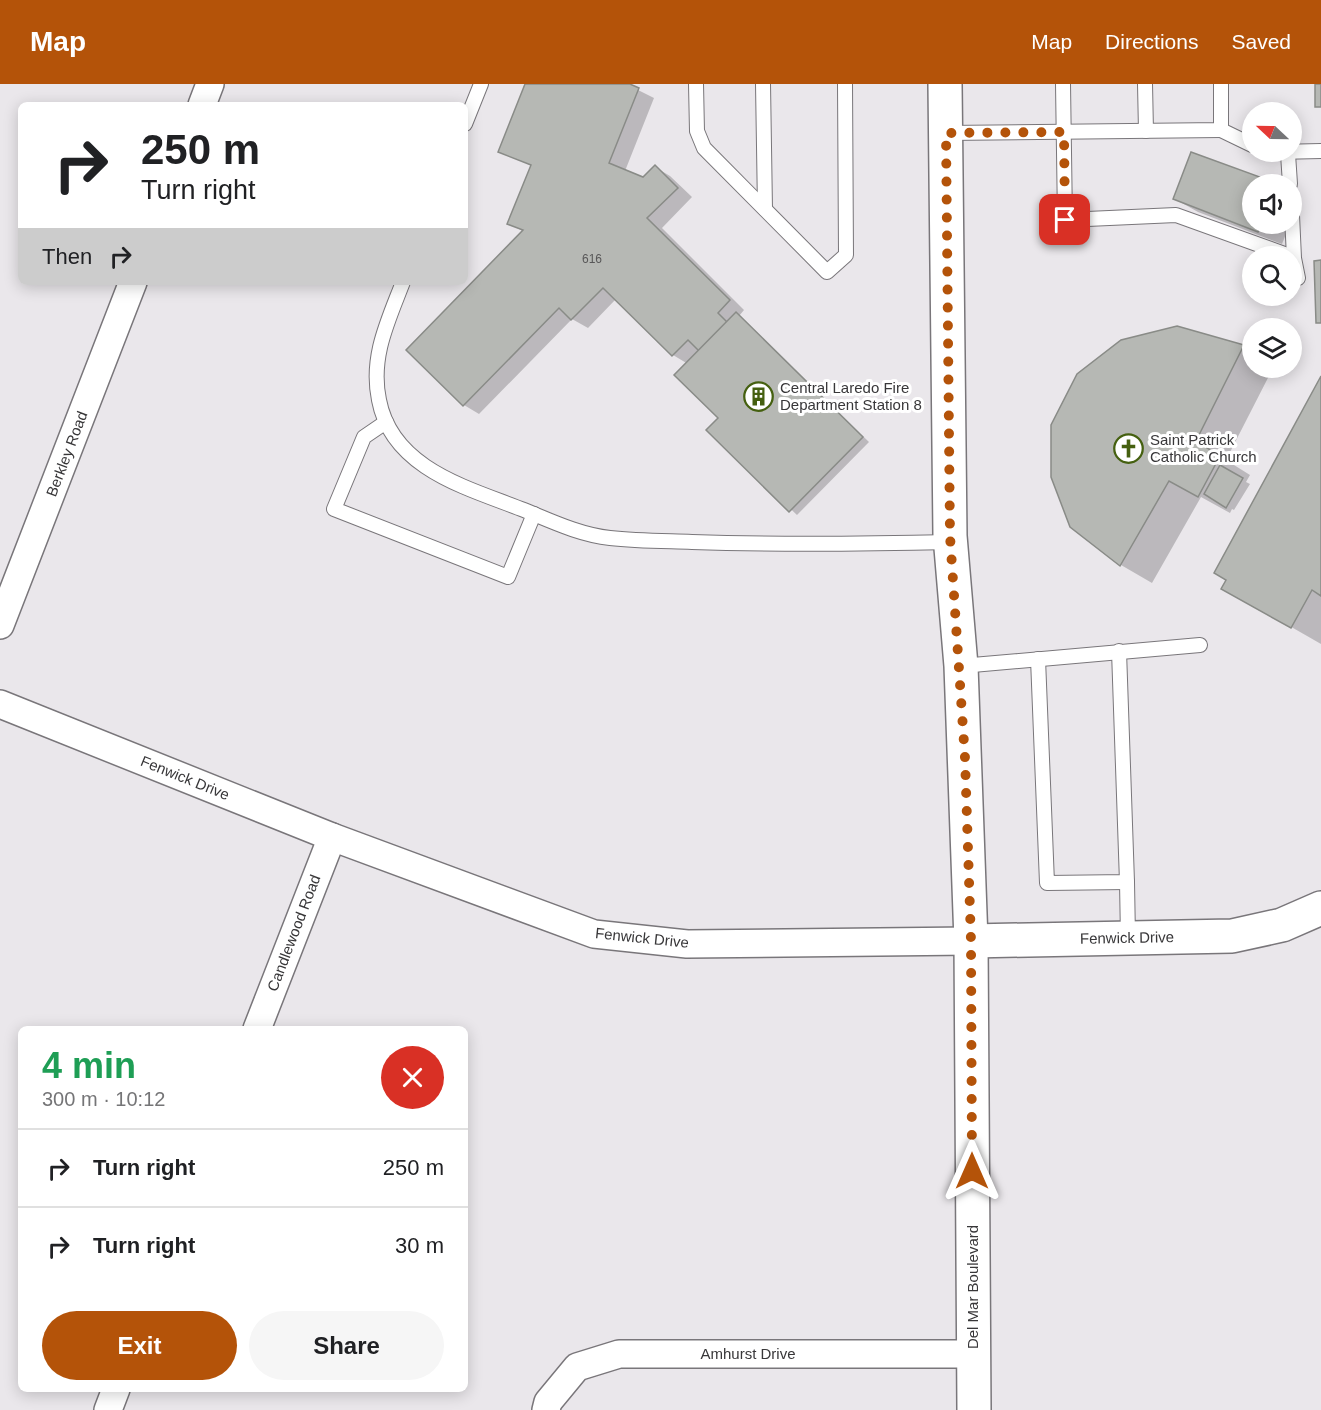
<!DOCTYPE html>
<meta charset="utf-8">
<style>
:root{--surface:#fff;--page:#f6f6f6;--text:#202124;--muted:#757577;--line:#e0e0e0;--accent:#b45309}
body{margin:0;font-family:Arial,sans-serif;background:var(--page);color:var(--text);height:100vh;display:flex;flex-direction:column;font-size:22px;white-space:nowrap}
*{box-sizing:border-box;margin:0}
p{font-size:20px;color:var(--muted)}
.icon{flex:none;width:33px;height:33px;fill:none;stroke:currentColor;stroke-width:2;stroke-linecap:round;stroke-linejoin:round}
.map{position:relative;flex:1;overflow:hidden}
.details{position:absolute;left:18px;top:942px;width:450px;height:366px;display:flex;flex-direction:column;background:var(--surface);border-radius:9px;box-shadow:0 3px 15px #0003}
.details>*{flex:none}
.top-card{position:absolute;left:18px;top:18px;width:450px;height:183px;border-radius:9px;box-shadow:0 3px 15px #0003;background:#fff;color:var(--text);overflow:hidden}
.needle{width:39px;rotate:292deg}
.fabs{position:absolute;left:1242px;top:18px;display:grid;gap:12px}
.fabs a{display:grid;place-items:center;width:60px;height:60px;border-radius:50%;background:var(--surface);box-shadow:0 3px 15px #0003;font-size:30px}
.pin{position:absolute;display:grid;place-items:center;width:51px;height:51px;color:#fff;margin:-26px;border-radius:12px;box-shadow:0 3px 9px #0006}
.me{position:absolute;width:66px;margin:-33px;rotate:0deg;stroke-linejoin:round;filter:drop-shadow(0 0 4px #0008)}
.turn{display:flex;align-items:center;gap:21px;height:126px;padding:0 24px;font-size:27px}
.turn .icon{width:78px;height:78px;stroke-width:2.5}
.turn b{display:block;font-size:42px;line-height:51px}
.then{display:flex;align-items:center;height:57px;padding:0 24px;background:#0003;gap:12px;font-size:22px}
.round{display:grid;place-items:center;flex:none;width:63px;height:63px;border-radius:32px;background:var(--page)}
.overview{display:flex;align-items:center;justify-content:space-between;height:102px;padding:0 24px}
h1{font-size:36px;font-weight:600;line-height:45px;color:#1e9e55}
.primary-button{display:flex;gap:12px;margin-top:auto;padding:12px 24px}
.primary-button a{flex:1;height:69px;border-radius:36px;background:var(--accent);color:#fff;font-size:24px;font-weight:600;line-height:69px;text-align:center}
.primary-button a+a{background:var(--page);color:var(--text)}
ul{padding:0;list-style:none}
li{display:flex;align-items:center;gap:18px;height:78px;padding:0 24px;border-top:2px solid var(--line)}
li div{flex:1}
li b{display:block;font-size:22px}
li em{font-style:normal}
header{display:flex;align-items:center;gap:36px;box-sizing:border-box;height:84px;padding:0 30px;background:var(--accent);color:#fff}
header strong{font-size:28px}
nav{display:flex;gap:33px;margin-inline-start:auto;font-size:21px}
.map>svg:first-child{display:block}
.shadow{fill:#0003}
.building{fill:#b6b8b4;stroke:#898b87;stroke-width:1.5}
.lines{fill:none;stroke-linecap:round;stroke-linejoin:round}
.lane-casing{stroke:#79767a;stroke-width:16}
.street-casing{stroke:#79767a;stroke-width:30}
.secondary-casing{stroke:#79767a;stroke-width:36}
.lane{stroke:#fff;stroke-width:14}
.street{stroke:#fff;stroke-width:27}
.secondary{stroke:#fff;stroke-width:33}
.route{stroke:#b45309;stroke-width:10;stroke-dasharray:0 18}
.labels{text-anchor:middle;stroke-width:6;stroke-linejoin:round;paint-order:stroke}
.number-label{font-size:12px;fill:#585758}
.poi-label{font-size:15px;fill:#383739;stroke:#fff;text-anchor:start}
.street-label{font-size:15px;fill:#383739;stroke:#fff}
</style>
<header>
<strong>Map</strong>
<nav><a>Map</a><a>Directions</a><a>Saved</a></nav>
</header>
<div class="map">
<svg width="1321" height="1326" viewBox="0 0 1321 1326">
<rect width="100%" height="100%" fill="#eae7eb"/>
<g class="shadow">
<path d="M526,0H626L654,14L625,87L643,95L655,83L670,92L692,113L662,144L744,226L739,232L869,358L797,431L708,346L720,334L688,280L673,271L616,215L588,244L572,235L479,330L464,321L408,266L524,148L509,139L532,82L500,67Z"/>
<path d="M1191,70L1275,100H1252V140H1290L1282,160L1198,128L1175,115Z"/>
<path d="M1292,110L1299,114L1292,135Z"/>
<path d="M1177,244L1244,263L1252,268V284H1273L1226,376L1250,391L1246,398L1250,400L1234,426L1232,425L1230,429L1201,413L1152,499L1121,481L1071,442Z"/>
<path d="M1321,295V560L1223,504Z"/>
</g>
<g class="building">
<path d="M525,0H630L639,4L609,79L643,93L655,81L678,104L647,134L730,216L718,229L727,238L699,267L688,256L672,272L603,204L571,236L559,224L463,322L406,266L523,146L507,140L531,81L498,68Z"/>
<rect x="1315" y="0" width="6" height="23"/>
<path d="M1191,68L1276,99L1252,100V140H1261L1258,148L1173,115Z"/>
<path d="M1321,176V239H1316L1314,177Z"/>
<path d="M736,228L863,353L789,428L706,346L718,334L674,291Z"/>
<path d="M1177,242L1244,261L1196,357L1220,372L1198,413L1169,397L1120,482L1070,443L1051,393V341L1077,290L1121,256Z"/>
<path d="M1321,292V512L1312,506L1291,544L1221,505L1226,496L1214,489Z"/>
<path d="M1220,381L1243,394L1226,424L1204,410Z"/>
</g>
<g class="lines">
<defs>
<g id="lane">
<path d="M696,0L697,47L704,64L827,188L846,171L845,0"/>
<path d="M763,0L765,125"/>
<path d="M1063,0L1065,136L1176,131L1290,172"/>
<path d="M1145,0L1146,47"/>
<path d="M465,40L481,0"/>
<path d="M1221,46L1252,61"/>
<path d="M946,49L1221,46V0"/>
<path d="M1277,68L1321,67"/>
<path d="M1288,70L1290,100"/>
<path d="M1292,131L1294,174L1298,194"/>
<path d="M403,198C388,237 370,273 379,316C392,385 468,404 524,426C551,437 580,451 610,454C637,457 665,457 692,458C778,461 864,460 951,458"/>
<path d="M386,338L364,353L334,425L508,493L534,430"/>
<path d="M1038,575L1047,799L1127,798L1119,567"/>
<path d="M961,582L1200,561"/>
<path d="M1127,798L1128,854"/>
</g>
<g id="street">
<path d="M202,21L210,0"/>
<path d="M0,541L133,198"/>
<path d="M0,620L332,753L594,850L687,860L971,857"/>
<path d="M257,945L332,753"/>
<path d="M108,1326L116,1305"/>
<path d="M546,1326L548,1318L577,1283L619,1270H973"/>
</g>
<g id="secondary">
<path d="M945,0L950,452L961,582L971,857L974,1326"/>
<path d="M971,857L1232,852L1282,841L1321,824"/>
</g>
</defs>
<use href="#lane" class="lane-casing"/>
<use href="#street" class="street-casing"/>
<use href="#secondary" class="secondary-casing"/>
<use href="#lane" class="lane"/>
<use href="#street" class="street"/>
<use href="#secondary" class="secondary"/>
</g>
<g class="lines">
<path class="route" d="M972,1087L971,857L965,674L950,452L946,49L1064,48L1065,136"/>
</g>
<defs>
<symbol id="building-ring" viewBox="-11 -11 22 22"><circle r="9.5" fill="#fff" stroke="#456010" stroke-width="1.5"/><path d="M-4-6H4V6H1V3H-1V6H-4ZM-2.5-4.3h1.7v1.8h-1.7ZM.8-4.3h1.7v1.8H.8ZM-2.5-1h1.7V.8h-1.7ZM.8-1h1.7V.8H.8Z" fill="#456010"/></symbol>
<symbol id="church-ring" viewBox="-11 -11 22 22"><circle r="9.5" fill="#fff" stroke="#456010" stroke-width="1.5"/><path d="M-1.2-6h2.4v3.5h3.3v2.4h-3.3V6h-2.4V-.1h-3.3v-2.4h3.3Z" fill="#456010"/></symbol>
</defs>
<g fill-rule="evenodd">
<use href="#building-ring" x="742" y="296" width="33" height="33"/>
<use href="#church-ring" x="1112" y="348" width="33" height="33"/>
</g>
<g class="labels">
<g class="number-label">
<text x="592" y="179">616</text>
</g>
<g class="poi-label">
<text x="780" y="309">Central Laredo Fire<tspan x="780" dy="17">Department Station 8</tspan></text>
<text x="1150" y="361">Saint Patrick<tspan x="1150" dy="17">Catholic Church</tspan></text>
</g>
<g class="street-label">
<text transform="translate(67 370) rotate(-69)" y="5">Berkley Road</text>
<text transform="translate(185 694) rotate(22)" y="5">Fenwick Drive</text>
<text transform="translate(294 849) rotate(-69)" y="5">Candlewood Road</text>
<text transform="translate(642 854) rotate(6)" y="5">Fenwick Drive</text>
<text transform="translate(1127 854) rotate(-1)" y="5">Fenwick Drive</text>
<text transform="translate(973 1203) rotate(-90)" y="5">Del Mar Boulevard</text>
<text x="748" y="1275">Amhurst Drive</text>
</g>
</g>
</svg>
<div class="fabs">
<a><svg class="needle" viewBox="-14 -14 28 28"><path d="M0-13l5 13h-10z" fill="#e53935"/><path d="M0 13l5-13h-10z" fill="#757577"/></svg></a>
<a><svg class="icon" aria-label="sound" viewBox="0 0 24 24"><path d="M4 9h4l5-4v14l-5-4H4zM17 9q2 3 0 6"/></svg></a>
<a><svg class="icon" aria-label="search" viewBox="0 0 24 24"><circle cx="10" cy="10" r="6"/><path d="M15 15l6 6"/></svg></a>
<a><svg class="icon" aria-label="layers" viewBox="0 0 24 24"><path d="M12 4l9 5-9 5-9-5zM3 14l9 5 9-5"/></svg></a>
</div>
<div class="pin" style="left:1065px;top:136px;background:#d93025"><svg class="icon" aria-label="arrive" viewBox="0 0 24 24"><path d="M6 21V4h12l-3 4 3 4H6"/></svg></div>
<svg class="me" style="left:972px;top:1087px" viewBox="-20 -20 40 40"><path d="M0-17L14 15 0 8-14 15z" fill="#b45309" stroke="#fff" stroke-width="4"/></svg>
<div class="top-card">
<div class="turn"><svg class="icon" aria-label="right" viewBox="0 0 24 24"><path d="M7 20v-9h11M14 6l5 5-5 5"/></svg><div><b>250 m</b>Turn right</div></div>
<div class="then">Then<svg class="icon" aria-label="right" viewBox="0 0 24 24"><path d="M7 20v-9h11M14 6l5 5-5 5"/></svg></div>
</div>
<section class="details">
<div class="overview"><div><h1>4 min</h1><p>300 m · 10:12</p></div><a class="round" style="background:#d93025;color:#fff"><svg class="icon" aria-label="close" viewBox="0 0 24 24"><path d="M6 6l12 12M18 6L6 18"/></svg></a></div>
<ul>
<li><svg class="icon" aria-label="right" viewBox="0 0 24 24"><path d="M7 20v-9h11M14 6l5 5-5 5"/></svg><div><b>Turn right</b></div><em>250 m</em></li>
<li><svg class="icon" aria-label="right" viewBox="0 0 24 24"><path d="M7 20v-9h11M14 6l5 5-5 5"/></svg><div><b>Turn right</b></div><em>30 m</em></li>
</ul>
<div class="primary-button"><a>Exit</a><a>Share</a></div>
</section>
</div>
